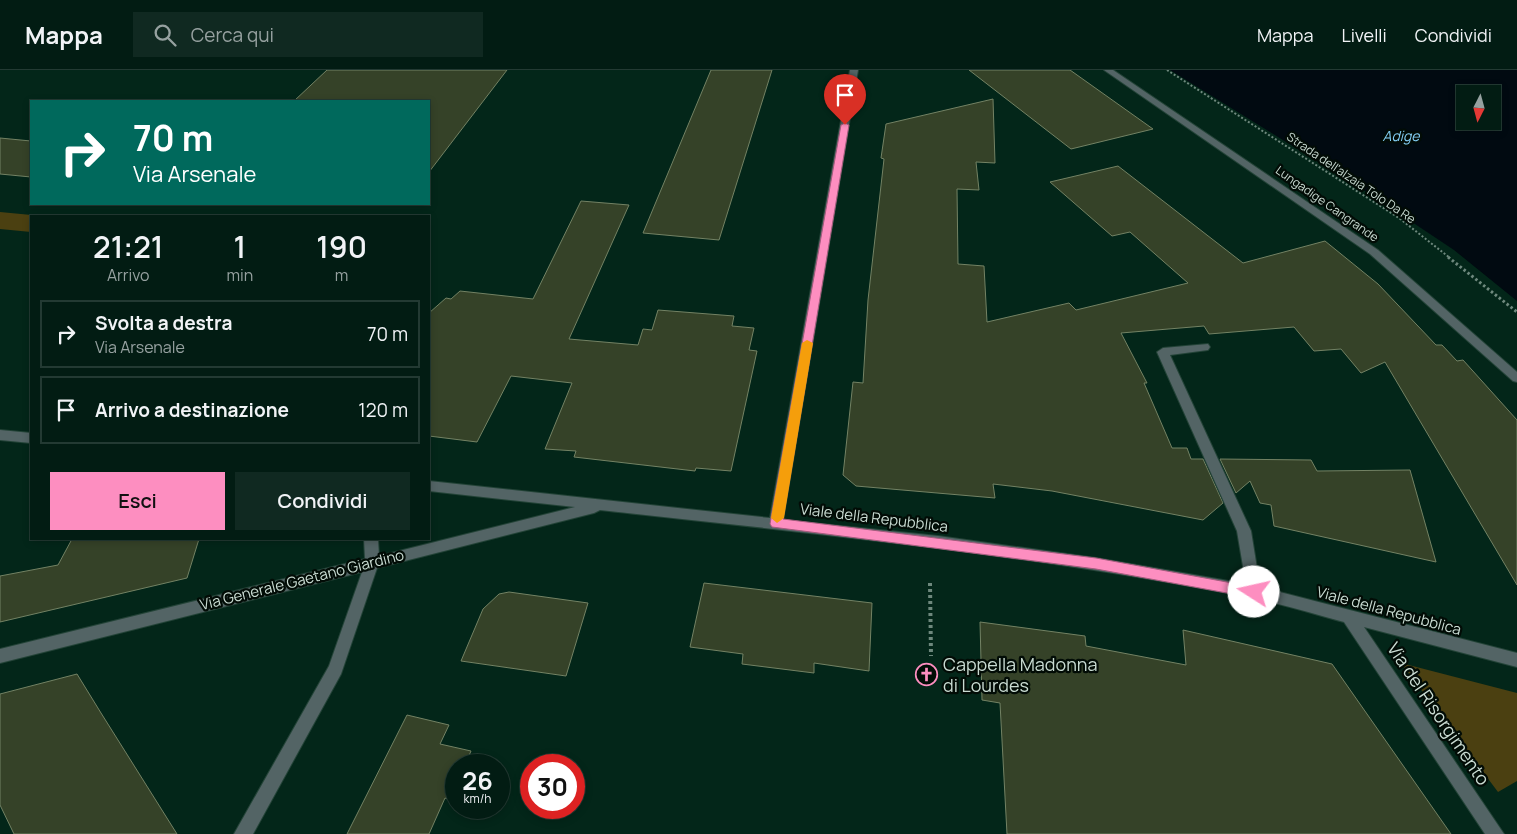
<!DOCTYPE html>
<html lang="it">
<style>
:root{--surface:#021c13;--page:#102921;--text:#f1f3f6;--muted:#96a1a0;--line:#233a33;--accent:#fd8ec0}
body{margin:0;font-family:Manrope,sans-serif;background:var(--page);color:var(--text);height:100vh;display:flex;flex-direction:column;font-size:19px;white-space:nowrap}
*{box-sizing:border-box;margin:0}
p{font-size:16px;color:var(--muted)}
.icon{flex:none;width:28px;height:28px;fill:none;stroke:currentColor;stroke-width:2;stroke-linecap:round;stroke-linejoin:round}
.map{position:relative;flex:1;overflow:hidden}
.drawer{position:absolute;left:30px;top:145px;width:400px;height:325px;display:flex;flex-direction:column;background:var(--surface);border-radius:0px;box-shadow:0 2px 8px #0003,0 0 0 1px var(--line)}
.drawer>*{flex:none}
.banner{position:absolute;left:30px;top:30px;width:400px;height:105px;border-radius:0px;box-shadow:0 2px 8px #0003,0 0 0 1px var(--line);background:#00695c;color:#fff;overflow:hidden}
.needle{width:32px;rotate:186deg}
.buttons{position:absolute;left:1456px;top:15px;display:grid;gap:10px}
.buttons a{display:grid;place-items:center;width:45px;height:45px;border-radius:0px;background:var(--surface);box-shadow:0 2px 8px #0003,0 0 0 1px var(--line);font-size:25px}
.speed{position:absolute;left:445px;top:684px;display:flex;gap:10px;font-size:25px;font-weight:700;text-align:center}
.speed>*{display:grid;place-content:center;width:65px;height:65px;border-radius:50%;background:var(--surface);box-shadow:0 2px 8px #0003,0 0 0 1px var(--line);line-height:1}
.speed small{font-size:12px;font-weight:400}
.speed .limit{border:8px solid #d22;background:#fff;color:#111}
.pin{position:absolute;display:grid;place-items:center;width:42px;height:42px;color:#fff;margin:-51px -21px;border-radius:50% 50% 50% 0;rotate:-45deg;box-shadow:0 0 5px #0007}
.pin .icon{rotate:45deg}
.me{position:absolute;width:55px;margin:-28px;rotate:280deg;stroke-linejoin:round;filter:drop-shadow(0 0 4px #0008)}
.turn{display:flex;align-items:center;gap:18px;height:105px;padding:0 20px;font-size:22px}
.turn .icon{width:65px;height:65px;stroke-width:2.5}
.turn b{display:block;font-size:35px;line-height:42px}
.eta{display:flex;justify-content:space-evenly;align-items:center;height:85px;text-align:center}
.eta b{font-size:30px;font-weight:600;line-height:35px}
.action{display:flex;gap:10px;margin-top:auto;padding:10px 20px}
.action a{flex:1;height:58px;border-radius:0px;background:var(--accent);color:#111;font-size:20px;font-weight:600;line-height:58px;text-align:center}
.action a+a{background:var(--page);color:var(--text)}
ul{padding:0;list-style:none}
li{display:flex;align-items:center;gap:15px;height:68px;margin:0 10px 8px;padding:0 10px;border:2px solid var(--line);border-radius:0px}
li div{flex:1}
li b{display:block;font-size:19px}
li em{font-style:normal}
header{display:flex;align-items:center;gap:30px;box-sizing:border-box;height:70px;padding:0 25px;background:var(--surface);border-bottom:1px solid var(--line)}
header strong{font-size:24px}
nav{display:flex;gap:28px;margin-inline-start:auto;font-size:18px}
.search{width:350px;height:45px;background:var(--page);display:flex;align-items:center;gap:12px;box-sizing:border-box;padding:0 18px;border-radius:0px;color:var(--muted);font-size:19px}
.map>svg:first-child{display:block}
.green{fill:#4b4011}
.water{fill:#010a11;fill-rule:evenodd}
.building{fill:#354228;stroke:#738264}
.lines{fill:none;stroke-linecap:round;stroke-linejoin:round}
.minor-casing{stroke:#234337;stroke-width:2}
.path-far2{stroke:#6e887d;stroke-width:2;stroke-dasharray:2 2;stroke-linecap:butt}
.path-far1{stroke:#6e887d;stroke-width:3;stroke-dasharray:2.5 2.5;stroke-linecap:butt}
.path{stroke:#6e887d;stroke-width:4;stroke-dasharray:3 3;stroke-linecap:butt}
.minor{fill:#536465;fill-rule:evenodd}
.route{fill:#fd8ec0;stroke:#a45c7d}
.slow{fill:#f59e0b}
.labels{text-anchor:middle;stroke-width:4.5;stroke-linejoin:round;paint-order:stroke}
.far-street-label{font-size:12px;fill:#c9dbd2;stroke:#020c06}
.far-water-label{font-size:14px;font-style:italic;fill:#84cff6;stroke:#020c06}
.street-label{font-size:15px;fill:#c9dbd2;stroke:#020c06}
.near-poi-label{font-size:18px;fill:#c9dbd2;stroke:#020c06;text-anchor:start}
.near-street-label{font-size:18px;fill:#c9dbd2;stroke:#020c06}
</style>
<header>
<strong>Mappa</strong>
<div class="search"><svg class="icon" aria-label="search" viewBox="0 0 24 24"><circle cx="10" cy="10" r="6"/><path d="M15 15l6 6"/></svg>Cerca qui</div>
<nav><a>Mappa</a><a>Livelli</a><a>Condividi</a></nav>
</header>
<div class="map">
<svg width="1517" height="764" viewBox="0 0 1517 764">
<rect width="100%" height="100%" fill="#032619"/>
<g class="green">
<path d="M0,142L42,146H31V162L0,159Z"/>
<path d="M1401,593L1517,623V711L1498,722Z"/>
</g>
<path class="water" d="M1170,0H1517V231L1454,180L1373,126ZM1465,24H1492V51H1465Z"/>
<g class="building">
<path d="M327,0H507L429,102V31H294Z"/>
<path d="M711,0H772L719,170L643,163Z"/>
<path d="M969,0H1070L1153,59L1071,79Z"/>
<path d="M993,29L995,93L976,92L979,120L957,119L958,194L984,196L987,252L1069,233L1076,240L1188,213L1130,162L1112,166L1050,112L1118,96L1243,193L1325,171L1378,214L1436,275H1442L1457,291L1463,290L1517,350V515L1385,292L1361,303L1341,279L1314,281L1294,257L1209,264L1204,256L1121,263L1147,313H1144L1172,378H1187L1191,389H1203L1223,433L1203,450L1052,421L993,414L995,428L856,416L843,405L853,312L863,313L868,230L884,89L881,88L886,54Z"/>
<path d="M0,68L31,71V107L0,104Z"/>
<path d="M581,131L629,135L569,269L638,275L643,259L652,260L658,240L734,246L732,256L754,258L749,280L757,281L731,401L696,398L695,401L574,387L576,381L545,379L572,313L511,306L477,372L429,366V243L446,228L451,229L460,221L533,229Z"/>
<path d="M1220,389L1311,390L1317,401L1410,400L1436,492L1274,456L1271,435L1260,433L1250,411L1236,423Z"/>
<path d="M72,469H199L187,508L0,552V506L58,495Z"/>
<path d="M704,513L872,533L869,601L814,593V603L742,594L743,584L690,577Z"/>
<path d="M509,522L588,533L566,606L461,591L483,539L499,524Z"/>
<path d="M980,552L1085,566L1086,576L1186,595L1183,560L1332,594L1451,764H1007L1000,633L982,630Z"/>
<path d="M77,604L101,643L177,764H14L0,735V624Z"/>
<path d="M407,645L449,655L440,674L471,681L465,695H456V715L450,730L445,728L429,764H347Z"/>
</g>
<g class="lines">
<defs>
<g id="minor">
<path d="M850,0H858L783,450L938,466L1096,488L1246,514L1237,461L1157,282L1163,278L1208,274L1210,277L1208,280L1170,285L1251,461L1260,517L1517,583V597L1364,557L1504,764H1485L1344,552C1314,544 1283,534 1252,528C1037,485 818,464 600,440L594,443L377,498L341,604L253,764H234L329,596L362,502L0,593V579L365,489L364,469H378L379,486L575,437L429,421V411L770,448Z"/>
<path d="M1104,0H1113L1378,180L1517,302V312L1513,311L1370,184Z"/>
<path d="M0,360L31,363V373L0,370Z"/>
</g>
</defs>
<use href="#minor" class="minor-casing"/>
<path class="path-far2" d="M1167,0L1399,148L1450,188"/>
<path class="path-far1" d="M1448,187L1517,242"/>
<path class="path" d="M930,513L931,586"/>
<use href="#minor" class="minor"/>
</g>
<path class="route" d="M845,53L849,55L783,449L1096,488L1254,517L1259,518L1261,522L1259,526L1254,528L1096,499L772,457L770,454L841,55Z"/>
<path class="slow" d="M807,270L813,273L784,448L777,453L771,448L802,273Z"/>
<defs>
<symbol id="church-ring" viewBox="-11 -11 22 22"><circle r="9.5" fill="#020c06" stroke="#fd8ec0" stroke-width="1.5"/><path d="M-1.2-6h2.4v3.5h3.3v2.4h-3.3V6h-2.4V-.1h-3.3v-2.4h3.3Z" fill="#fd8ec0"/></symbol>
</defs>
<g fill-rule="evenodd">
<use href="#church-ring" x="914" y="592" width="25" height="25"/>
</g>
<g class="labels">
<g class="far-street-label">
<text transform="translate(1351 108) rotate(34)" y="4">Strada dell'alzaia Tolo Da Re</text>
<text transform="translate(1327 134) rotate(35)" y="4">Lungadige Cangrande</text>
</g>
<g class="far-water-label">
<text x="1401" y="71">Adige</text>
</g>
<g class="street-label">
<text transform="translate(874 448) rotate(7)" y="5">Viale della Repubblica</text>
<text transform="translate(302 510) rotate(-14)" y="5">Via Generale Gaetano Giardino</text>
<text transform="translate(1389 541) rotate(15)" y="5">Viale della Repubblica</text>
</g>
<g class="near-poi-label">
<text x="943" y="601">Cappella Madonna<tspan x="943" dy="21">di Lourdes</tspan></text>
</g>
<g class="near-street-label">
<text transform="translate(1438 644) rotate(56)" y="6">Via del Risorgimento</text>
</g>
</g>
</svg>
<div class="buttons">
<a><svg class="needle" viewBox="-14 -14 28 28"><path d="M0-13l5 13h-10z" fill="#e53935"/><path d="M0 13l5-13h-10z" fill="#96a1a0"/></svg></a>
</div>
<div class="speed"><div>26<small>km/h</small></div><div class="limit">30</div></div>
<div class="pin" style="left:845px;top:55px;background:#d93025"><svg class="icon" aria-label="arrive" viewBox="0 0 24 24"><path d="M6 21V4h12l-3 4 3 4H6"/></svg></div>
<svg class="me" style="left:1254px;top:522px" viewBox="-20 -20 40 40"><circle r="19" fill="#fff"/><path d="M0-13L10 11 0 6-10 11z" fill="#fd8ec0"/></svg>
<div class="banner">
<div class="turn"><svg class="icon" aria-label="right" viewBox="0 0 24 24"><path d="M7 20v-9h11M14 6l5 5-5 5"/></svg><div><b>70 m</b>Via Arsenale</div></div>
</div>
<section class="drawer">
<div class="eta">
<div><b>21:21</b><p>Arrivo</p></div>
<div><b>1</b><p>min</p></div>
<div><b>190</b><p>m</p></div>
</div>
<ul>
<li><svg class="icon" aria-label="right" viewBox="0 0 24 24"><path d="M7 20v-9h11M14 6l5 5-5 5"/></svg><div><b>Svolta a destra</b><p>Via Arsenale</p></div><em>70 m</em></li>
<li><svg class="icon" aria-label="arrive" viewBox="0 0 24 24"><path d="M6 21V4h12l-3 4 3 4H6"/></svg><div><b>Arrivo a destinazione</b></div><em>120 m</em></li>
</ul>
<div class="action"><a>Esci</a><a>Condividi</a></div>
</section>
</div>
